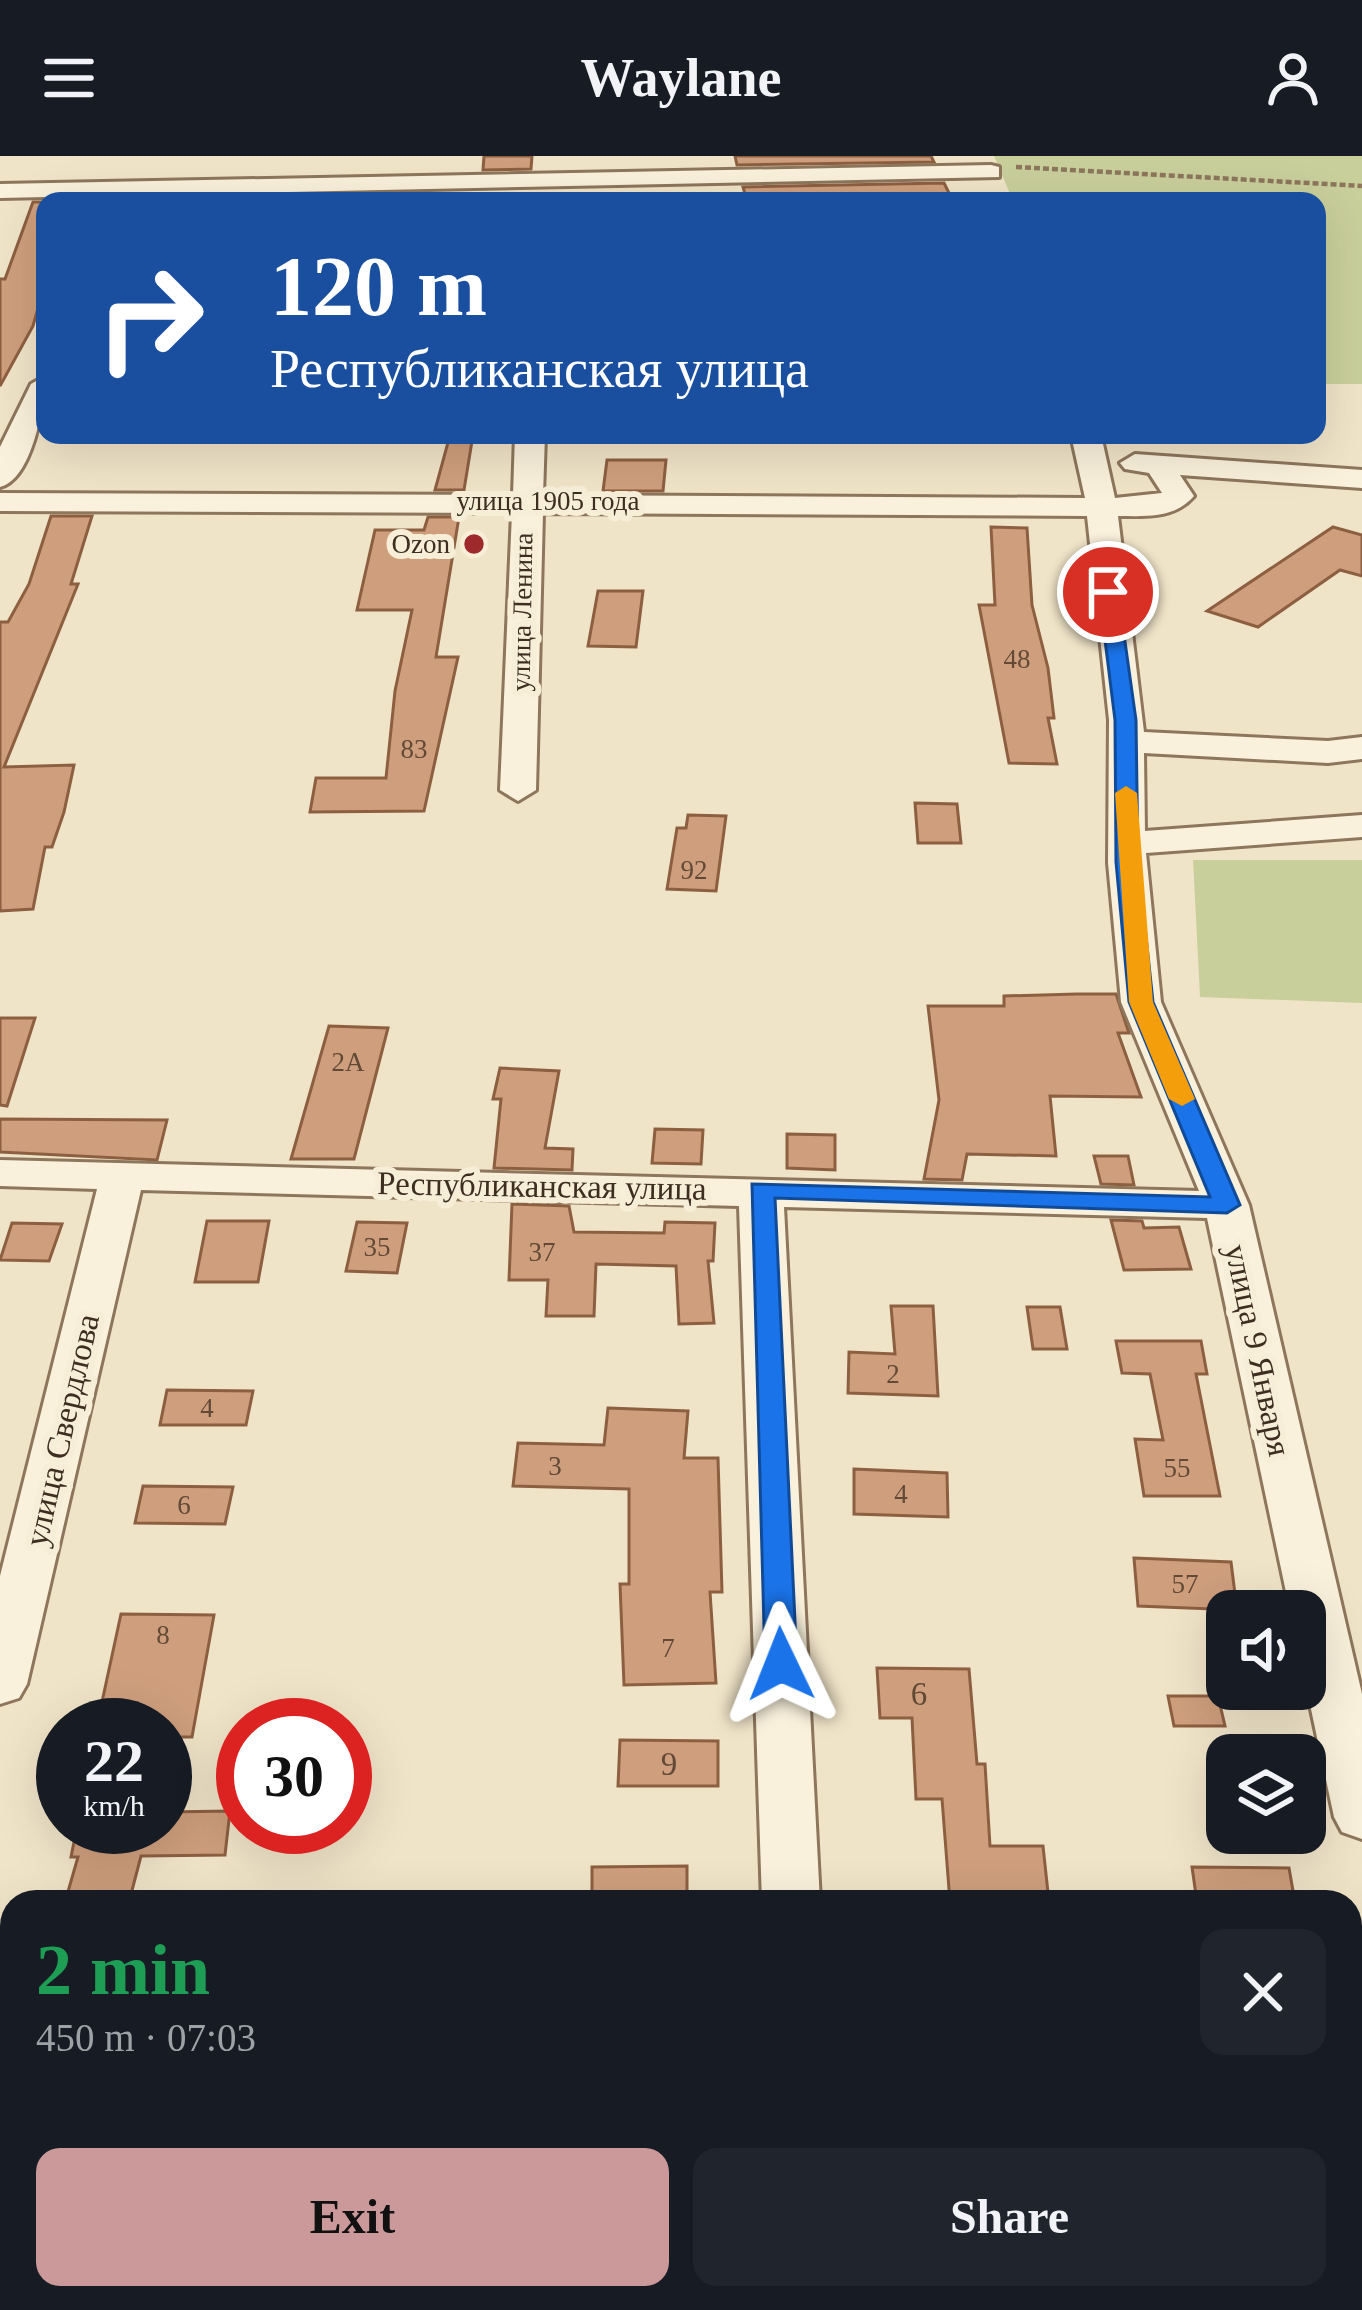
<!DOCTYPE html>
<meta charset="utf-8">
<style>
:root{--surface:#171b24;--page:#20242c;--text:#f1f3f6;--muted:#9ea1a6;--accent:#cc999b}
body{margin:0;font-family:"Times New Roman",serif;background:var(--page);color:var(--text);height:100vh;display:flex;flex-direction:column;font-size:45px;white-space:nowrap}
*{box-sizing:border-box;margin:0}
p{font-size:39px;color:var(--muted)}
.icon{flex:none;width:66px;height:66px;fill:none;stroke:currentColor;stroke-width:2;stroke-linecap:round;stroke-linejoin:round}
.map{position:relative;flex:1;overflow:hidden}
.drawer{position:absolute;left:0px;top:1734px;width:1362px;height:420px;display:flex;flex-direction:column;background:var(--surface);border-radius:36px 36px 0 0;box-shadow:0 12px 48px #0002}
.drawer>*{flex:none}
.guide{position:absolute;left:36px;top:36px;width:1290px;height:252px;border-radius:24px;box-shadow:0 12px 48px #0002;background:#1a4fa0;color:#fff;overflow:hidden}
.controls{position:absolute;left:1206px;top:1434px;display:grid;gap:24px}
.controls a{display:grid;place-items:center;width:120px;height:120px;border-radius:24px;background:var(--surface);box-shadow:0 12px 48px #0002;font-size:60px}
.speed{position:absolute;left:36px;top:1542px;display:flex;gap:24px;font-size:60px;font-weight:700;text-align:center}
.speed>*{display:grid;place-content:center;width:156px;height:156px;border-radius:50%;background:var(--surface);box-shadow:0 12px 48px #0002;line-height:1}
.speed small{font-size:30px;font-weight:400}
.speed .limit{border:18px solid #d22;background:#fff;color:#111}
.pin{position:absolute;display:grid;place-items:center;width:102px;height:102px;color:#fff;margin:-51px;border:6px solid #fff;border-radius:50%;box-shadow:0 3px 12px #0007}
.me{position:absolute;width:132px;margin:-66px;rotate:358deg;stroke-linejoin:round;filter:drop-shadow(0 0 9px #0008)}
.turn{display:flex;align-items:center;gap:42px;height:252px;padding:0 36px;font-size:54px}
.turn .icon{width:156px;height:156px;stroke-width:2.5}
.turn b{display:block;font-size:84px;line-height:102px}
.round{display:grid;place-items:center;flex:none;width:126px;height:126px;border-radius:24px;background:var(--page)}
.summary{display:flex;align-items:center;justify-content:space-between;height:204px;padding:0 36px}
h1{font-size:72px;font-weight:700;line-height:90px;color:#1e9e55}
.button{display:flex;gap:24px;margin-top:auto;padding:24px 36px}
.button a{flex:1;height:138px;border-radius:24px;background:var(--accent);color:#111;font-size:48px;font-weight:700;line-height:138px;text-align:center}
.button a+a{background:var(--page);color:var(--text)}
header{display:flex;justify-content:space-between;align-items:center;height:156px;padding:0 36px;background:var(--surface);font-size:54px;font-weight:700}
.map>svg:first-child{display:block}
.green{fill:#c9cf9b}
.building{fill:#cf9f7d;stroke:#8d5f41;stroke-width:3}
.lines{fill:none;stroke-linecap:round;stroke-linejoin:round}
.minor-casing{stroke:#8d765c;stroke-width:6}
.path{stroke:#8d765c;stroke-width:4.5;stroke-dasharray:6 3;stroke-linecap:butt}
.minor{fill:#faf1dc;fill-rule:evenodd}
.route{fill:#1a73e8;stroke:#114b97;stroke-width:3}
.slow{fill:#f59e0b}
.poi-dot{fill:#9e2a2b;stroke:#f7eed8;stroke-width:4.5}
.labels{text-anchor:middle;stroke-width:12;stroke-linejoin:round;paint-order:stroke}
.far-street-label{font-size:27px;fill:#3d2e20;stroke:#f7eed8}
.far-poi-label{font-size:27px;fill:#3d2e20;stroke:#f7eed8;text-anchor:end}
.number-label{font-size:27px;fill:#624a37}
.street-label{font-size:33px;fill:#3d2e20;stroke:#f7eed8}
.near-number-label{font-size:33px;fill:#624a37}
</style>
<header><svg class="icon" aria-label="menu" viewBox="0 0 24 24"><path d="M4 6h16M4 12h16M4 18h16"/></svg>Waylane<svg class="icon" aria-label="person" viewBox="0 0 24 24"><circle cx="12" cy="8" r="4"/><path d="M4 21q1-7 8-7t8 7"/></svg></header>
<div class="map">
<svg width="1362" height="2154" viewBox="0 0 1362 2154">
<rect width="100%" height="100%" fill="#f0e4c8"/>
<g class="green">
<path d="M994,0H1362V228H1317V45H1013Z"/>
<path d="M1193,704H1362V847L1200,841Z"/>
</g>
<g class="building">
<path d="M484,0H532L531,13L483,14Z"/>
<path d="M735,0H931L934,6L737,9Z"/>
<path d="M944,27L953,45H747L743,31Z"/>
<path d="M33,46H45V127L33,170L0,230V123H5Z"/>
<path d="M450,279H473L464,334H435Z"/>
<path d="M607,304H666L663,335H603Z"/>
<path d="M51,360H92L71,428H78L4,611L74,609L64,656L52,691H45L33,753L0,755V466H8L29,428Z"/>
<path d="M428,361H459L436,501H458L424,655L310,656L316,622H386L395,535L412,454H357L375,374H424Z"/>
<path d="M991,371L1027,372L1032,449L1048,512L1054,562H1048L1057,608L1009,607L979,449H995Z"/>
<path d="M1333,371L1362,379V420L1340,414L1258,471L1207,455Z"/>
<path d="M598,435H643L636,491L588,490Z"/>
<path d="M915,647L957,648L961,687H918Z"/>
<path d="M688,659L726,660L716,735L667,733L677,672H686Z"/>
<path d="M1077,838H1116L1129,877H1118L1141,941L1050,940L1056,1000L967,998L962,1024L924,1023L939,944L928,850H1004V840Z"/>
<path d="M0,862H35L7,950L0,949Z"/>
<path d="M329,870L388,872L354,1003H291Z"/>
<path d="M500,912L559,915L545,992L573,993L572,1014L494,1012L501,943H493Z"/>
<path d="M0,963L167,964L157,1004L0,996Z"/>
<path d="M655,973L703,974L701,1008L652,1007Z"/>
<path d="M787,978L835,979V1014L787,1012Z"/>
<path d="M1094,1000H1128L1134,1029L1101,1028Z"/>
<path d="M512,1048L569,1050L574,1076L664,1077L665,1066L715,1067L713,1105H708L714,1167L679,1168L676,1110L596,1108L594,1160H546L548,1124H509Z"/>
<path d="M1111,1064L1142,1065L1144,1072L1179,1071L1191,1113L1124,1114Z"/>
<path d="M207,1065H269L258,1126H195Z"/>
<path d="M357,1066L407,1067L397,1117L346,1115Z"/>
<path d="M12,1067L62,1068L49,1105L0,1104Z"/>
<path d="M891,1150H933L938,1240L848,1237L849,1196L895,1198Z"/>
<path d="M1027,1151H1060L1067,1193H1033Z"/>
<path d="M1116,1185H1201L1207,1218H1196L1220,1340H1144L1135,1283L1163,1284L1150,1218L1122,1217Z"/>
<path d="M167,1234L253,1235L246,1269H160Z"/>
<path d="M608,1252L688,1255L684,1302H718L722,1436H710L716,1527L624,1529L620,1428H629V1333L513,1330L518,1287L604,1289Z"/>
<path d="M854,1313L947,1317L948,1361L854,1358Z"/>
<path d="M143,1330L233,1331L225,1368L135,1367Z"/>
<path d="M1134,1402L1231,1406L1237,1454L1138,1450Z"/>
<path d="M121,1458L214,1459L192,1581H165V1569H97Z"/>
<path d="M877,1512L969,1513L977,1608H985L990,1690H1043L1049,1746H950L942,1643H916L912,1562H880Z"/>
<path d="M1168,1540H1218L1225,1570H1174Z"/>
<path d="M620,1584L718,1585V1630H618Z"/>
<path d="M230,1655L225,1699L141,1700L129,1746H65L78,1701H71L77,1671H165V1656Z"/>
<path d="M687,1710V1746H592V1711Z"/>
<path d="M1192,1711L1289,1712L1295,1746H1197Z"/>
</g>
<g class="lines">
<defs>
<g id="minor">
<path d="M991,9L999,11V21L0,42V28Z"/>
<path d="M45,220C45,248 32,323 0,331V291L31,228Z"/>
<path d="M515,279H545L543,339L1085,342L1071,279H1101L1115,342L1162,337L1149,317L1125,313L1120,307L1135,298L1362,314V332L1180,319L1194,340C1174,363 1146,360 1118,360L1144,576L1328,585L1362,581V603L1328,607L1144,597L1145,675L1362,659V681L1146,697L1161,846L1249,1049L1362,1538V1683L1342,1676L1334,1661L1305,1525V1455H1290L1207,1062L784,1051L820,1746H762L739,1050L141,1034L27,1528L19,1542L0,1548V1420L97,1033L0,1030V1004L1199,1035L1121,846L1108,707L1109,564L1087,360L543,357L536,634L518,645L500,634L512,357L0,355V337L513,339Z"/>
<path d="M0,2120L12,2121V2142H151L156,2154H0Z"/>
<rect x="775" y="2142" width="66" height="12"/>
</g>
</defs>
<use href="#minor" class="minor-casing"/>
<path class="path" d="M1016,11L1362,30"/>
<use href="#minor" class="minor"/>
</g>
<path class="route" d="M1108,430L1118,436L1136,564L1138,706L1153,846L1240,1049L1227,1057L775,1042L797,1508L781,1520L769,1517L765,1508L752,1028L1210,1041L1129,846L1116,706L1115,564L1099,436Z"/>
<path class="slow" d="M1126,630L1137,637L1153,846L1195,943L1182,950L1169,943L1129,846L1115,637Z"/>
<circle class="poi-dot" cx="474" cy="388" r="12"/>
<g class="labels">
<g class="far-street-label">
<text x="548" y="354">улица 1905 года</text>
<text transform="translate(522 456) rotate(-89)" y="9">улица Ленина</text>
</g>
<g class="far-poi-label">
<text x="450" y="397">Ozon</text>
</g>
<g class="number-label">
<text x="1017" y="512">48</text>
<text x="414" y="602">83</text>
<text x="694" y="723">92</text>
<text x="348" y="915">2А</text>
<text x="377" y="1100">35</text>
<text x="542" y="1105">37</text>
<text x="893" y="1227">2</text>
<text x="207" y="1261">4</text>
<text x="555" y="1319">3</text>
<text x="1177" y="1321">55</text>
<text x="901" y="1347">4</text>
<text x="184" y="1358">6</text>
<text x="1185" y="1437">57</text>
<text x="163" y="1488">8</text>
<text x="668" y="1501">7</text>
</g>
<g class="street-label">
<text transform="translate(542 1029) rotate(1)" y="12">Республиканская улица</text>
<text transform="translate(1259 1194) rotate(78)" y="12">улица 9 Января</text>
<text transform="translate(61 1274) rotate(-77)" y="12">улица Свердлова</text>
</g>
<g class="near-number-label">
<text x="919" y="1549">6</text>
<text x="669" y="1619">9</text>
</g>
</g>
</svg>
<div class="controls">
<a><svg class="icon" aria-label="sound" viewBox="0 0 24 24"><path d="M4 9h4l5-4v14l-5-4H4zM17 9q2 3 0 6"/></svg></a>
<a><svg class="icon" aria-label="layers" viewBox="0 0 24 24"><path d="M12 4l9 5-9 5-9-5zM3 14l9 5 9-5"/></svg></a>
</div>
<div class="speed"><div>22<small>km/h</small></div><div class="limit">30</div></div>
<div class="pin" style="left:1108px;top:436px;background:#d93025"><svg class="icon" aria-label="arrive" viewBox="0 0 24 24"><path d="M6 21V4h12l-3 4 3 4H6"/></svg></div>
<svg class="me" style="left:781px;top:1508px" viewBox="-20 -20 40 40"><path d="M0-17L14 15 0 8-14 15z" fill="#1a73e8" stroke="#fff" stroke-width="4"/></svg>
<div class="guide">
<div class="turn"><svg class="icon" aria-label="right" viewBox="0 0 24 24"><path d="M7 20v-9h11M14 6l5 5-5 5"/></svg><div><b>120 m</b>Республиканская улица</div></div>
</div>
<section class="drawer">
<div class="summary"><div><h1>2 min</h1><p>450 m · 07:03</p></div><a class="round"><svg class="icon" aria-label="close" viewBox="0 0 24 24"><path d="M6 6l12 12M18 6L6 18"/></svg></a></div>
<div class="button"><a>Exit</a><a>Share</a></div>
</section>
</div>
